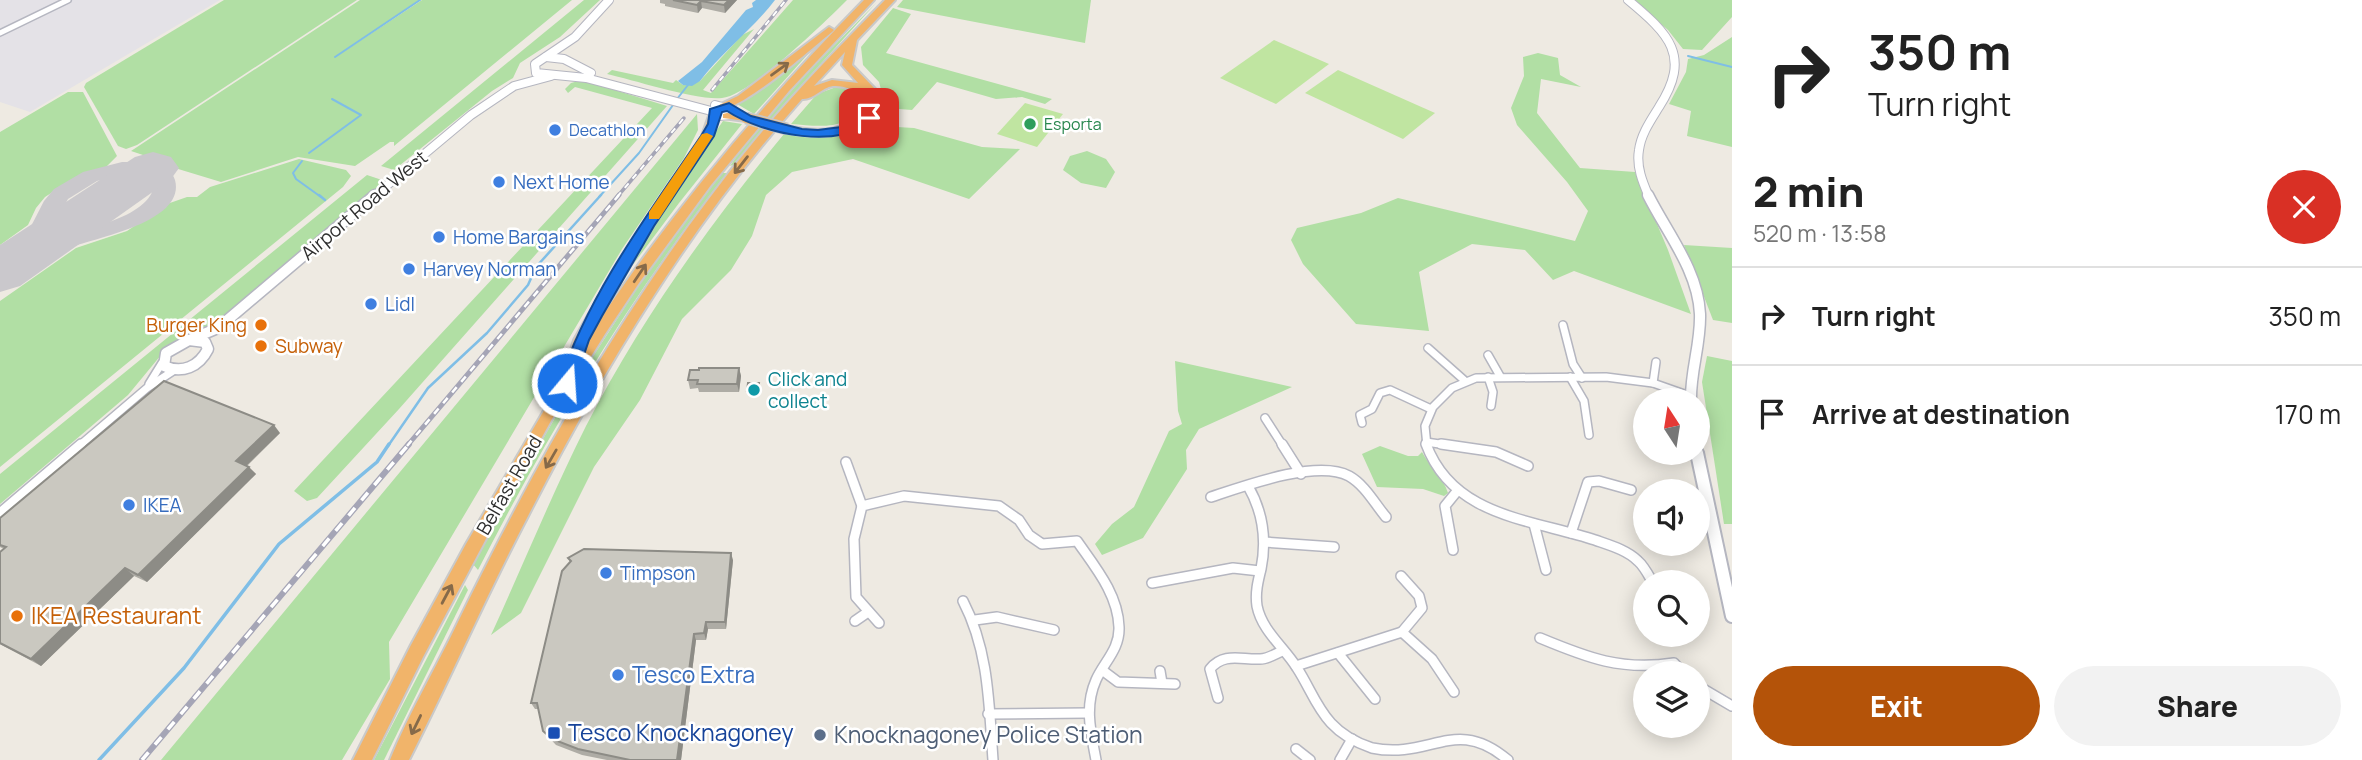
<!DOCTYPE html>
<meta charset="utf-8">
<style>
:root{--surface:#fff;--page:#f2f2f2;--text:#222;--muted:#767676;--line:#e0e0e0;--accent:#b45309}
body{margin:0;font-family:Manrope,sans-serif;background:var(--page);color:var(--text);height:100vh;display:flex;flex-direction:column;font-size:26px;white-space:nowrap}
*{box-sizing:border-box;margin:0}
p{font-size:23px;color:var(--muted)}
.icon{flex:none;width:38px;height:38px;fill:none;stroke:currentColor;stroke-width:2;stroke-linecap:round;stroke-linejoin:round}
.map{position:relative;flex:1;overflow:hidden}
.panel{display:flex;flex-direction:column;background:var(--surface);width:630px}
.panel>*{flex:none}
.guide{background:#fff;color:var(--text);overflow:hidden}
.needle{width:46px;rotate:348deg}
.fabs{position:absolute;left:1633px;top:388px;display:grid;gap:14px}
.fabs a{display:grid;place-items:center;width:77px;height:77px;border-radius:50%;background:var(--surface);box-shadow:0 4px 18px #0003;font-size:35px}
.pin{position:absolute;display:grid;place-items:center;width:60px;height:60px;color:#fff;margin:-30px;border-radius:14px;box-shadow:0 4px 10px #0006}
.me{position:absolute;width:77px;margin:-38px;rotate:18deg;stroke-linejoin:round;filter:drop-shadow(0 0 5px #0008)}
.turn{display:flex;align-items:center;gap:24px;height:147px;padding:0 21px;font-size:32px}
.turn .icon{width:91px;height:91px;stroke-width:2.5}
.turn b{display:block;font-size:49px;line-height:60px}
.round{display:grid;place-items:center;flex:none;width:74px;height:74px;border-radius:37px;background:var(--page)}
.summary{display:flex;align-items:center;justify-content:space-between;height:119px;padding:0 21px}
h1{font-size:42px;font-weight:800;line-height:52px}
.primary-button{display:flex;gap:14px;margin-top:auto;padding:14px 21px}
.primary-button a{flex:1;height:80px;border-radius:42px;background:var(--accent);color:#fff;font-size:28px;font-weight:800;line-height:80px;text-align:center}
.primary-button a+a{background:var(--page);color:var(--text)}
ul{padding:0;list-style:none}
li{display:flex;align-items:center;gap:21px;height:98px;padding:0 21px;border-top:2px solid var(--line)}
li div{flex:1}
li b{display:block;font-size:26px}
li em{font-style:normal}
main{display:flex;flex:1;min-height:0}
.map>svg:first-child{display:block}
.industrial{fill:#e4e2e7}
.green{fill:#b1dfa4}
.pitch{fill:#c0e5a1}
.water{fill:#7fbee6}
.lines{fill:none;stroke-linecap:round;stroke-linejoin:round}
.stream-far2{stroke:#7fbee6;stroke-width:2}
.stream-far1{stroke:#7fbee6;stroke-width:2.5}
.stream{stroke:#7fbee6;stroke-width:3.5}
.taxiway{fill:#cac8cc;fill-rule:evenodd}
.runway{fill:#cac8cc;fill-rule:evenodd}
.street-far2-casing{stroke:#b5b6c0;stroke-width:8}
.street-far1-casing{stroke:#b5b6c0;stroke-width:10}
.street-casing{stroke:#b5b6c0;stroke-width:12}
.secondary-far2-casing{stroke:#b5b6c0;stroke-width:10}
.secondary-far1-casing{stroke:#b5b6c0;stroke-width:13}
.secondary-casing{stroke:#b5b6c0;stroke-width:16}
.highway-casing{stroke:#c9c9c9;stroke-width:4}
.street-far2{stroke:#fff;stroke-width:5}
.street-far1{stroke:#fff;stroke-width:7}
.street{stroke:#fff;stroke-width:9}
.secondary-far2{stroke:#fff;stroke-width:8}
.secondary-far1{stroke:#fff;stroke-width:10}
.secondary{stroke:#fff;stroke-width:12}
.highway{fill:#f1b46a;fill-rule:evenodd}
.rail-far2-casing{stroke:#a5a5b6;stroke-width:3.5}
.rail-far1-casing{stroke:#a5a5b6;stroke-width:5}
.rail-casing{stroke:#a5a5b6;stroke-width:6}
.rail-far2{stroke:#fff;stroke-width:2;stroke-dasharray:6;stroke-linecap:butt}
.rail-far1{stroke:#fff;stroke-width:2.5;stroke-dasharray:7;stroke-linecap:butt}
.rail{stroke:#fff;stroke-width:3.5;stroke-dasharray:10;stroke-linecap:butt}
.highway-bridge-casing{stroke:#c9c9c9;stroke-width:13;stroke-linecap:butt}
.highway-bridge{stroke:#f1b46a;stroke-width:10}
.wall{fill:#aeaca5}
.shaded-wall{fill:#8d8c86}
.building{fill:#cac8c0;stroke:#8d8c86;stroke-width:2}
.oneway{stroke:#866a49}
.route{fill:#1a73e8;stroke:#114b97;stroke-width:2}
.slow{fill:#f59e0b}
.leisure-dot{fill:#2e9e5b;stroke:#fff;stroke-width:2.5}
.shop-dot{fill:#3f7fe0;stroke:#fff;stroke-width:2.5}
.food-dot{fill:#e8710a;stroke:#fff;stroke-width:2.5}
.culture-dot{fill:#0f9aa8;stroke:#fff;stroke-width:2.5}
.transit-dot{fill:#1a4fb4;stroke:#fff;stroke-width:2.5}
.service-dot{fill:#5c6f8a;stroke:#fff;stroke-width:2.5}
.labels{text-anchor:middle;stroke-width:5;stroke-linejoin:round;paint-order:stroke}
.far-leisure-label{font-size:16px;fill:#27864d;stroke:#fff;text-anchor:start}
.far-shop-label{font-size:16px;fill:#366cbe;stroke:#fff;text-anchor:start}
.shop-label{font-size:19px;fill:#366cbe;stroke:#fff;text-anchor:start}
.street-label{font-size:19px;fill:#2e2e2e;stroke:#fff}
.food-label{font-size:19px;fill:#c56008;stroke:#fff;text-anchor:end}
.culture-label{font-size:19px;fill:#0d838f;stroke:#fff;text-anchor:start}
.near-food-label{font-size:23px;fill:#c56008;stroke:#fff;text-anchor:start}
.near-shop-label{font-size:23px;fill:#366cbe;stroke:#fff;text-anchor:start}
.near-transit-label{font-size:23px;fill:#164399;stroke:#fff;text-anchor:start}
.near-service-label{font-size:23px;fill:#4e5e75;stroke:#fff;text-anchor:start}
</style>
<main>
<div class="map">
<svg width="1732" height="760" viewBox="0 0 1732 760">
<rect width="100%" height="100%" fill="#eeeae2"/>
<path class="industrial" d="M0,0H220L30,112L0,102Z"/>
<g class="green">
<path d="M224,0H357L137,145L126,149L118,146L84,87L86,83Z"/>
<path d="M360,0H419L334,58L422,0H572L394,146V142H390L355,166L298,157L221,182L142,158L143,155L131,151Z"/>
<path d="M584,0H600L560,37L520,63L513,78L492,91L394,170L381,166Z"/>
<path d="M793,0H847C825,22 749,96 722,98C698,101 634,80 607,74L612,70L673,83L676,80L683,85L700,81L742,35L754,29L703,90L711,93Z"/>
<path d="M903,0H1091L1085,43L897,7Z"/>
<path d="M1634,0H1732V17L1702,50L1683,49L1668,30Z"/>
<path d="M877,2L786,102L733,165L730,166L745,144L807,73Z"/>
<path d="M893,8L911,14L886,53L1052,99L1045,104L1022,97L996,99L937,82L912,110L886,108L879,82L863,65L861,47Z"/>
<path d="M1732,37V147L1687,136L1691,111L1669,104L1686,72L1688,59L1704,55Z"/>
<path d="M818,43L754,114L737,104Z"/>
<path d="M1538,53L1558,58L1560,75L1581,87L1541,79L1537,113L1580,168L1635,172L1668,250L1691,314L1574,271L1553,280L1525,250L1472,244L1419,272L1429,331L1356,324L1303,264L1291,240L1297,228L1361,213L1398,198L1575,241L1588,211L1567,182L1517,125L1511,108L1524,76L1523,57Z"/>
<path d="M582,80L667,106L399,409L317,498L307,501L294,491L652,108L575,87L568,93L565,89L571,83Z"/>
<path d="M839,86L853,88L862,94L863,102C849,132 819,126 791,124L817,94Z"/>
<path d="M68,92H83L117,156L106,167L74,178L45,197L36,208L28,225L0,245V132Z"/>
<path d="M697,114L698,130L684,158L622,249L389,642L390,679L342,760H161Z"/>
<path d="M723,121L742,124L679,203L623,278L636,252L675,191Z"/>
<path d="M897,127L914,128L982,147L1020,149L969,199L853,159L792,172L766,195L752,236L731,270L682,319L640,400L594,467L521,613L491,635C523,565 552,494 586,426C640,321 709,225 784,134C823,143 858,133 897,127Z"/>
<path d="M1087,151L1106,159L1115,172L1106,188L1081,183L1063,170L1070,156Z"/>
<path d="M299,159L346,170L351,176L343,187L0,467V301L76,248L127,231L167,204L187,197H197L210,187Z"/>
<path d="M722,173H727C631,296 549,431 478,570L472,563L568,395L654,262Z"/>
<path d="M367,175L385,181L210,327L166,349L128,395L0,504V474Z"/>
<path d="M1684,245L1732,248V323L1713,320Z"/>
<path d="M1707,356L1732,361V524H1724L1702,382Z"/>
<path d="M1175,361L1292,387L1199,429L1186,450L1187,469L1143,538L1102,555L1095,544L1112,524L1134,507L1169,431L1182,424L1178,411Z"/>
<path d="M1380,446L1408,456H1418L1422,452C1430,467 1443,477 1448,493L1444,496L1423,489L1377,487L1362,454Z"/>
<path d="M465,585L468,590L384,760H374Z"/>
</g>
<g class="pitch">
<path d="M1274,40L1329,64L1276,104L1220,78Z"/>
<path d="M1338,70L1435,113L1403,139L1305,93Z"/>
<path d="M1025,103L1063,114L1037,147L997,134Z"/>
</g>
<path class="water" d="M756,0H775C752,30 722,52 700,81L692,86L683,85L678,81L702,62L746,10L753,7L752,3Z"/>
<g class="lines">
<g class="stream-far2">
<path d="M1688,56L1732,67"/>
<path d="M335,57L420,0"/>
<path d="M677,99L688,85"/>
<path d="M309,153L361,115L332,99"/>
<path d="M302,161L293,173L296,179L321,197"/>
<path d="M599,197L639,153L673,105"/>
</g>
<g class="stream-far1">
<path d="M319,195L325,200"/>
<path d="M388,446L428,388L487,333L528,285L536,267L601,195"/>
</g>
<path class="stream" d="M99,760L184,668L279,544L377,462L389,444"/>
<path class="taxiway" d="M122,162C136,162 170,161 175,180C186,221 99,237 75,246C58,252 41,259 25,266L17,268L9,266L6,261L26,236L44,201L54,189L83,172ZM122,174L146,175L155,182C151,221 76,229 45,241L68,199L97,181Z"/>
<path class="runway" d="M153,152L171,157L179,168L171,179L20,286L0,292V245L135,157Z"/>
<defs>
<path id="street-far2" d="M0,33L68,0"/>
<g id="street-far1">
<path d="M1563,325L1573,364L1582,378"/>
<path d="M1428,348L1464,380"/>
<path d="M1488,355L1500,376"/>
<path d="M1488,377L1493,392L1491,406"/>
<path d="M1570,377L1584,401L1589,435"/>
<path d="M1653,383L1656,362"/>
<path d="M149,384L162,363"/>
<path d="M1265,418L1283,446"/>
<path d="M1362,423L1360,415L1372,409L1380,393L1390,390L1431,409"/>
<path d="M1426,442L1453,446"/>
<path d="M79,446L147,388L173,371"/>
<path d="M1427,446L1425,426L1433,407L1452,388L1476,378L1606,377L1653,383L1690,396"/>
</g>
<g id="street">
<path d="M1282,444L1301,474"/>
<path d="M1426,444C1453,517 1531,519 1595,540C1609,545 1627,550 1638,561C1644,566 1649,576 1653,583"/>
<path d="M1441,444L1496,452L1528,466"/>
<path d="M846,462L862,506"/>
<path d="M1248,486C1263,512 1267,539 1261,569C1258,581 1255,593 1257,606C1262,631 1284,647 1297,668C1309,686 1316,707 1331,723C1342,735 1357,743 1372,748C1431,760 1455,715 1508,760"/>
<path d="M1211,497C1244,486 1317,459 1349,476C1365,485 1375,504 1386,517"/>
<path d="M0,513L81,444"/>
<path d="M1698,516L1710,520"/>
<path d="M1534,524L1546,570"/>
<path d="M1571,533L1588,482L1599,481L1631,490"/>
<path d="M1264,542L1334,547"/>
<path d="M1453,550L1445,506L1458,490"/>
<path d="M1401,576L1419,596L1422,608L1402,632"/>
<path d="M1152,583L1233,568L1260,571"/>
<path d="M963,601C989,651 989,705 993,760"/>
<path d="M975,620L997,617L1054,630"/>
<path d="M855,621L868,612"/>
<path d="M879,623L856,597L854,539L862,506L904,496L999,506L1019,520L1029,535L1042,544L1077,541C1095,567 1118,594 1119,627C1120,649 1104,662 1096,680C1084,707 1091,733 1096,760"/>
<path d="M1540,638C1588,658 1621,671 1674,663L1684,674"/>
<path d="M1338,653L1375,699"/>
<path d="M1296,666L1402,632L1432,659L1454,692"/>
<path d="M1102,670L1118,682L1175,684"/>
<path d="M1160,671L1162,683"/>
<path d="M1698,686L1732,706"/>
<path d="M1218,698L1210,669C1224,652 1241,660 1260,659C1268,659 1275,654 1282,651"/>
<path d="M988,714L1088,713"/>
<path d="M1296,749L1310,760"/>
<path d="M1340,760L1352,739"/>
</g>
<g id="secondary-far2">
<path d="M609,0L575,37L535,64L536,73L586,78L715,112"/>
<path d="M1628,0C1669,34 1692,56 1659,107C1651,120 1641,134 1639,150C1636,167 1643,183 1649,197"/>
<path d="M546,57L564,59L591,73"/>
<path d="M715,105L733,110L729,115L719,116"/>
<path d="M373,197L471,115L514,86L551,76"/>
</g>
<g id="secondary-far1">
<path d="M1648,195C1667,233 1698,270 1700,314C1701,344 1690,372 1691,401"/>
<path d="M189,340L218,328L375,195"/>
<path d="M189,340L205,342L208,349C199,367 182,374 164,366L166,353Z"/>
</g>
<path id="secondary" d="M1697,453L1732,616"/>
<g id="highway">
<path d="M864,0H874L789,91L711,185L639,283L605,334L552,419L496,520L423,657L372,760H353L411,645L466,544L570,366L567,362L574,340L590,312L644,222L702,136L710,113L715,110L720,113L712,136L653,226L593,330C672,211 764,102 864,0Z"/>
<path d="M885,0H895L857,40L852,65L877,91L883,107C857,139 821,140 783,131L782,129L787,126C820,133 848,132 873,106L867,91C855,92 845,85 833,86C821,88 813,100 802,99C691,223 603,369 528,516C486,596 450,679 409,760H390C409,713 436,668 458,622C540,455 633,289 752,144C793,94 839,47 885,0ZM845,52L842,65L858,83L832,80L814,86Z"/>
<path d="M829,27L834,30L832,32C812,48 742,111 719,109V105L738,96Z"/>
<path d="M727,113L746,115L751,118L746,121L723,118V114Z"/>
</g>
</defs>
<use href="#street-far2" class="street-far2-casing"/>
<use href="#street-far1" class="street-far1-casing"/>
<use href="#street" class="street-casing"/>
<use href="#secondary-far2" class="secondary-far2-casing"/>
<use href="#secondary-far1" class="secondary-far1-casing"/>
<use href="#secondary" class="secondary-casing"/>
<use href="#highway" class="highway-casing"/>
<use href="#street-far2" class="street-far2"/>
<use href="#street-far1" class="street-far1"/>
<use href="#street" class="street"/>
<use href="#secondary-far2" class="secondary-far2"/>
<use href="#secondary-far1" class="secondary-far1"/>
<use href="#secondary" class="secondary"/>
<use href="#highway" class="highway"/>
<defs>
<g id="rail-far2">
<path d="M712,90L786,0"/>
<path d="M617,197L684,118"/>
</g>
<path id="rail-far1" d="M407,446L619,195"/>
<path id="rail" d="M142,760L409,444"/>
</defs>
<use href="#rail-far2" class="rail-far2-casing"/>
<use href="#rail-far1" class="rail-far1-casing"/>
<use href="#rail" class="rail-casing"/>
<use href="#rail-far2" class="rail-far2"/>
<use href="#rail-far1" class="rail-far1"/>
<use href="#rail" class="rail"/>
<defs>
<path id="highway-bridge" d="M746,118L787,129"/>
</defs>
<use href="#highway-bridge" class="highway-bridge-casing"/>
<use href="#highway-bridge" class="highway-bridge"/>
</g>
<g class="wall">
<path d="M658,0H737L725,13L702,8L698,13L665,6V4L660,3V0Z"/>
<path d="M739,368L741,376L739,392H699L698,388L690,389L688,380Z"/>
<path d="M760,385L759,394H748L747,391Z"/>
<path d="M280,433L247,466L256,474L147,582L134,576L41,666L0,644V552L4,549L0,547V518Z"/>
<path d="M568,558L733,560L726,629H708L706,640H696L681,760H607L582,755L556,745L543,731L538,709H535L531,703L570,562Z"/>
</g>
<g class="shaded-wall">
<path d="M729,0H737L725,13L724,5Z"/>
<path d="M701,1L702,8L698,13L697,5Z"/>
<path d="M739,368L741,376L739,392L737,384Z"/>
<path d="M274,425L280,433L243,469L236,461Z"/>
<path d="M249,467L256,474L147,582L138,575Z"/>
<path d="M731,553L733,560L726,629L725,622Z"/>
<path d="M125,568L134,576L41,666L31,659Z"/>
<path d="M706,622L708,629L706,640L704,633Z"/>
<path d="M694,634L696,640L681,760H677Z"/>
</g>
<g class="building">
<path d="M673,0H729L724,5L701,1L697,5Z"/>
<path d="M699,368H739L737,384H697L698,380H688L690,370H699Z"/>
<path d="M164,381L274,425L236,461L249,467L138,575L125,568L31,659L0,643V552L6,547L0,545V518Z"/>
<path d="M748,383H759L758,391H747Z"/>
<path d="M584,549L731,553L725,622H706L704,633L694,634L677,760H630L578,749L552,739L543,731L537,703H531L562,571L571,561L568,558Z"/>
</g>
<defs><path id="oneway-shaft" d="M-6 0H5M1.5-3L5.5 0L1.5 3" fill="none" stroke-width="1.6" stroke-linecap="round" stroke-linejoin="round" transform="scale(1.75)"/></defs>
<g class="oneway">
<use href="#oneway-shaft" transform="translate(780 69) rotate(-36)"/>
<use href="#oneway-shaft" transform="translate(741 165) rotate(128)"/>
<use href="#oneway-shaft" transform="translate(640 273) rotate(-56)"/>
<use href="#oneway-shaft" transform="translate(551 459) rotate(120)"/>
<use href="#oneway-shaft" transform="translate(447 594) rotate(-62)"/>
<use href="#oneway-shaft" transform="translate(416 725) rotate(116)"/>
</g>
<path class="route" d="M729,103L751,116L802,129L818,130L849,126L869,115L875,118C842,152 762,134 727,111L722,112L714,136L654,226L602,316L589,340L573,387H561L559,383C589,293 648,214 701,136L708,124L710,109Z"/>
<path class="slow" d="M707,133L713,136L659,219H649V212L702,134Z"/>
<circle class="leisure-dot" cx="1030" cy="124" r="7"/>
<g class="shop-dot">
<circle cx="555" cy="130" r="7"/>
<circle cx="499" cy="182" r="7"/>
<circle cx="439" cy="237" r="7"/>
<circle cx="409" cy="269" r="7"/>
<circle cx="371" cy="304" r="7"/>
<circle cx="129" cy="505" r="7"/>
<circle cx="606" cy="573" r="7"/>
<circle cx="618" cy="675" r="7"/>
</g>
<g class="food-dot">
<circle cx="261" cy="325" r="7"/>
<circle cx="261" cy="346" r="7"/>
<circle cx="17" cy="616" r="7"/>
</g>
<circle class="culture-dot" cx="754" cy="390" r="7"/>
<rect class="transit-dot" x="547" y="726" width="14" height="14" rx="3.5"/>
<circle class="service-dot" cx="820" cy="735" r="7"/>
<g class="labels">
<g class="far-leisure-label">
<text x="1044" y="130">Esporta</text>
</g>
<g class="far-shop-label">
<text x="569" y="136">Decathlon</text>
</g>
<g class="shop-label">
<text x="513" y="189">Next Home</text>
<text x="453" y="244">Home Bargains</text>
<text x="423" y="276">Harvey Norman</text>
<text x="385" y="311">Lidl</text>
<text x="143" y="512">IKEA</text>
<text x="620" y="580">Timpson</text>
</g>
<g class="street-label">
<text transform="translate(364 205) rotate(-40)" y="7">Airport Road West</text>
<text transform="translate(509 485) rotate(-60)" y="7">Belfast Road</text>
</g>
<g class="food-label">
<text x="247" y="332">Burger King</text>
<text x="275" y="353" text-anchor="start">Subway</text>
</g>
<g class="culture-label">
<text x="768" y="386">Click and<tspan x="768" dy="22">collect</tspan></text>
</g>
<g class="near-food-label">
<text x="31" y="624">IKEA Restaurant</text>
</g>
<g class="near-shop-label">
<text x="632" y="683">Tesco Extra</text>
</g>
<g class="near-transit-label">
<text x="568" y="741">Tesco Knocknagoney</text>
</g>
<g class="near-service-label">
<text x="834" y="743">Knocknagoney Police Station</text>
</g>
</g>
</svg>
<div class="fabs">
<a><svg class="needle" viewBox="-14 -14 28 28"><path d="M0-13l5 13h-10z" fill="#e53935"/><path d="M0 13l5-13h-10z" fill="#767676"/></svg></a>
<a><svg class="icon" aria-label="sound" viewBox="0 0 24 24"><path d="M4 9h4l5-4v14l-5-4H4zM17 9q2 3 0 6"/></svg></a>
<a><svg class="icon" aria-label="search" viewBox="0 0 24 24"><circle cx="10" cy="10" r="6"/><path d="M15 15l6 6"/></svg></a>
<a><svg class="icon" aria-label="layers" viewBox="0 0 24 24"><path d="M12 4l9 5-9 5-9-5zM3 14l9 5 9-5"/></svg></a>
</div>
<div class="pin" style="left:869px;top:118px;background:#d93025"><svg class="icon" aria-label="arrive" viewBox="0 0 24 24"><path d="M6 21V4h12l-3 4 3 4H6"/></svg></div>
<svg class="me" style="left:567px;top:383px" viewBox="-20 -20 40 40"><circle r="17" fill="#1a73e8" stroke="#fff" stroke-width="3"/><path d="M0-11L8 9 0 5-8 9z" fill="#fff"/></svg>
</div>
<section class="panel">
<div class="guide">
<div class="turn"><svg class="icon" aria-label="right" viewBox="0 0 24 24"><path d="M7 20v-9h11M14 6l5 5-5 5"/></svg><div><b>350 m</b>Turn right</div></div>
</div>
<div class="summary"><div><h1>2 min</h1><p>520 m · 13:58</p></div><a class="round" style="background:#d93025;color:#fff"><svg class="icon" aria-label="close" viewBox="0 0 24 24"><path d="M6 6l12 12M18 6L6 18"/></svg></a></div>
<ul>
<li><svg class="icon" aria-label="right" viewBox="0 0 24 24"><path d="M7 20v-9h11M14 6l5 5-5 5"/></svg><div><b>Turn right</b></div><em>350 m</em></li>
<li><svg class="icon" aria-label="arrive" viewBox="0 0 24 24"><path d="M6 21V4h12l-3 4 3 4H6"/></svg><div><b>Arrive at destination</b></div><em>170 m</em></li>
</ul>
<div class="primary-button"><a>Exit</a><a>Share</a></div>
</section>
</main>
